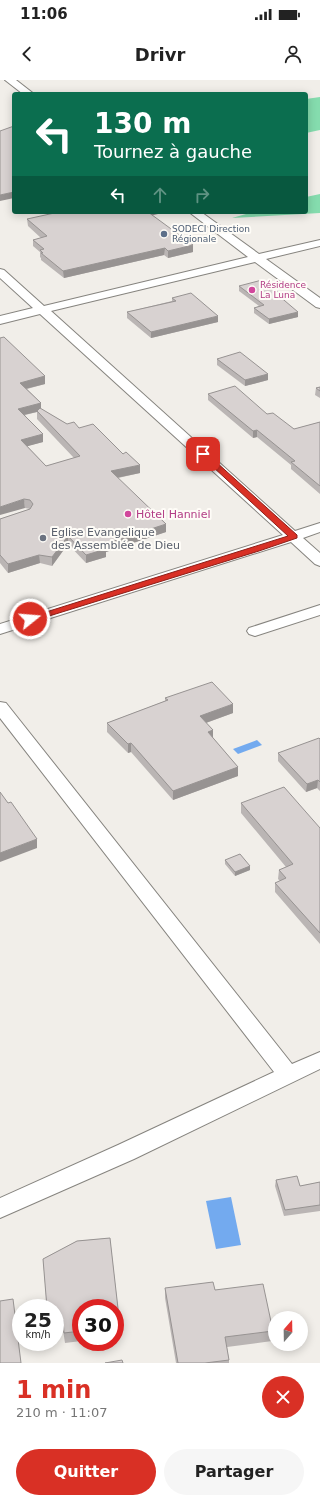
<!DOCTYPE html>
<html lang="fr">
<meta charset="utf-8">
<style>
:root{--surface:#fff;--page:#f6f6f6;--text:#222;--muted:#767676;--accent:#d93025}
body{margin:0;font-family:"DejaVu Sans",sans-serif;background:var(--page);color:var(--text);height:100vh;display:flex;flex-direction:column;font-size:15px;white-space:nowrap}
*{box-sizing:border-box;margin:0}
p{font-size:13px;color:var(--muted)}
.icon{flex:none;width:22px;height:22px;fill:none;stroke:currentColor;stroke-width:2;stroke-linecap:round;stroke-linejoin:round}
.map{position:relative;height:1283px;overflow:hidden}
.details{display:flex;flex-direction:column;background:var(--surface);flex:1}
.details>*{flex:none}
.hud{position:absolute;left:12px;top:12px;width:296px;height:122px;border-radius:4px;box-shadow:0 2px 10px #0003;background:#0b6e4f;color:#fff;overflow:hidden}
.needle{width:26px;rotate:20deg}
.controls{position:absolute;left:268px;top:1231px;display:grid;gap:8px}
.controls a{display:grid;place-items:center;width:40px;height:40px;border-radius:50%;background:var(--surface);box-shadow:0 2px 10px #0003;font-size:20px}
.speed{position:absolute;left:12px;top:1219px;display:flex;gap:8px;font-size:20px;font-weight:700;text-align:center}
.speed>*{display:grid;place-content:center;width:52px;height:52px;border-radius:50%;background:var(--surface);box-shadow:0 2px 10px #0003;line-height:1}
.speed small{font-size:10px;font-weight:400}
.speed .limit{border:6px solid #d22;background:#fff;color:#111}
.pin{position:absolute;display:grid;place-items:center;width:34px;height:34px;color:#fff;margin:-17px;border-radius:8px;box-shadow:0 2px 6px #0006}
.me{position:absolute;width:44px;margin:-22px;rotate:73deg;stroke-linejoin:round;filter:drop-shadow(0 0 3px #0008)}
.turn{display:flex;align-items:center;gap:14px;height:84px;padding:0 16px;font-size:18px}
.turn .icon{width:52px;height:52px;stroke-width:2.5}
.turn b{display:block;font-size:28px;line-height:34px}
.lanes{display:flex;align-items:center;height:38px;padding:0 16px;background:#0003;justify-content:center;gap:20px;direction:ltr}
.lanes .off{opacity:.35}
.round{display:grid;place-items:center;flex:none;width:42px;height:42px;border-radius:21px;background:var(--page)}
.head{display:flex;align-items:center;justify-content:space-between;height:68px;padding:0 16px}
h1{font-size:24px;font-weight:700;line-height:30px;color:var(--accent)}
.cta{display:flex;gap:8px;margin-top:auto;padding:8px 16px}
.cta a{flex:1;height:46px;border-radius:24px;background:var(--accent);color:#fff;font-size:16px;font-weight:700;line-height:46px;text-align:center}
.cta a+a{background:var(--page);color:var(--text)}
.status{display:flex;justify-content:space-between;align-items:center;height:28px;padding:0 20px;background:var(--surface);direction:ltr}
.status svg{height:11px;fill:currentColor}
header{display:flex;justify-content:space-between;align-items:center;height:52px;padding:0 16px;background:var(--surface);font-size:18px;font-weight:700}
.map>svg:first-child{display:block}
.green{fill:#85dcae}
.water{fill:#73aaef}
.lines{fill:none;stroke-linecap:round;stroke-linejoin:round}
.minor-casing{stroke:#86847f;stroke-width:2}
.minor{fill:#fff;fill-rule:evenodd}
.wall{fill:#bab5b4;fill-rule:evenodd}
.shaded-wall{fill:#979392}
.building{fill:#d8d2d1;stroke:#979392}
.route{fill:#d93025;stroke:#8d1f18}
.service-dot{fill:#5c6f8a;stroke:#fefcf7;stroke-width:1.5}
.hotel-dot{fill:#d1479c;stroke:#fefcf7;stroke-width:1.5}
.worship-dot{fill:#6b7280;stroke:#fefcf7;stroke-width:1.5}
.labels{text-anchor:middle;stroke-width:4;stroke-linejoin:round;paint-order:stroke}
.far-service-label{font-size:9px;fill:#4e5e75;stroke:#fefcf7;text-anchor:start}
.far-hotel-label{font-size:9px;fill:#b23c85;stroke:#fefcf7;text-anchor:start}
.hotel-label{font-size:11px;fill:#b23c85;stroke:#fefcf7;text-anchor:start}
.worship-label{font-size:11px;fill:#5b616d;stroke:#fefcf7;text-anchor:start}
</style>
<div class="status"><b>11:06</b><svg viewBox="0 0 49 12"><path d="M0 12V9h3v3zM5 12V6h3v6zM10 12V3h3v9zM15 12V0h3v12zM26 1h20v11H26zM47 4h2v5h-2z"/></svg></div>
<header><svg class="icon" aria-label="back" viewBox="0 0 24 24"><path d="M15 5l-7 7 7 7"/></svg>Drivr<svg class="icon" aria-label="person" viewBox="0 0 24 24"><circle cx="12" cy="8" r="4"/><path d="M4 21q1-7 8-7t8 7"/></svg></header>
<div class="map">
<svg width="320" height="1283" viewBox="0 0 320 1283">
<rect width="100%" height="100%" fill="#f1eee9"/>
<g class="green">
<path d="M320,17V50L306,53V19Z"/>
<path d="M320,114V133L232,138L253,132H306V117Z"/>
</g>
<g class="water">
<path d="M257,660L262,665L238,674L233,669Z"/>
<path d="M231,1117L241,1165L216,1169L206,1121Z"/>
</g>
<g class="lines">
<defs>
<g id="minor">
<path d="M5,0H16L34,14H23Z"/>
<path d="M189,132H201L259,174L320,160V166L266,179L320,218V228L316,227L255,182L51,231L295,451L320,443V452L303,458L320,473V486L315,484L291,462L0,554V544L283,455L40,234L0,244V236L33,228L0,198V189L4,190L44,226L248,177Z"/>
<path d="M320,525V535L255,556L249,554L247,551L249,548Z"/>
<path d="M0,622L6,623L292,984L320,972V989L134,1079L0,1138V1118L118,1065L274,992L0,638Z"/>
</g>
</defs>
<use href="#minor" class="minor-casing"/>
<use href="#minor" class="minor"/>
</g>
<g class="wall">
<path d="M152,135L193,172L168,178L164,175L64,198L41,180V178L40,177V172L33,166V160L41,158L28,146L27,139Z"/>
<path d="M239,206L281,218L298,237L269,244L254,233V228L259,226L239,211Z"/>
<path d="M172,218L218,242L151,258L127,238V232L172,221Z"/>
<path d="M0,258L45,296V304L27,309L41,323V329L67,344L79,348L140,393L118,398L166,452L106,472V477L86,483L68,464L52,486L40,483L8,493L0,483V439L30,429L25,428ZM37,332V339L74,378L46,386L27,366L43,362L25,335Z"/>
<path d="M217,279L268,294V300L245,306L217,285Z"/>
<path d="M320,307V318L315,315L316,308Z"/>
<path d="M208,314L267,334L294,349L320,342V414L291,389V385L257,357L253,358L208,320Z"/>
<path d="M165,618L233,633L206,643L213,650V658L238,687V696L173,720L131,672L128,673L107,652V643L165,621Z"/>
<path d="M320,659V711L317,708L306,712L278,681V673Z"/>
<path d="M241,723L320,748V864L275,812V803L280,801L278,799L279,790L286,787L241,733Z"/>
<path d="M225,780L250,786V790L235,796L225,784Z"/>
<path d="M276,1100L300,1106L320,1102V1131L284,1136L275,1106Z"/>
<path d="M110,1158L120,1246L121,1256L115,1257V1228H81V1261L65,1263L63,1250L55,1251V1228H47L43,1179L77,1161Z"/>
<path d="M165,1208L273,1251L272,1261L227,1267L229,1280V1283H176L165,1218Z"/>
</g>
<g class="shaded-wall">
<path d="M14,112V118L0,121V115Z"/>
<path d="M146,132H166L146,137Z"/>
<path d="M193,165V172L168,178V171Z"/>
<path d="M165,168L164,175L64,198L63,191Z"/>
<path d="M298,232V237L269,244V239Z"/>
<path d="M218,236V242L151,258V252Z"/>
<path d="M268,294V300L245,306V300Z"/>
<path d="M45,296V304L21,310L20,303Z"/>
<path d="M41,323V331L19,336L18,329Z"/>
<path d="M257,350V357L253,358V351Z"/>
<path d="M43,354V362L21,368V360Z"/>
<path d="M140,385V393L111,399V391Z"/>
<path d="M24,419L25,428L0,435V427Z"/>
<path d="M166,444V452L106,472V477L86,483V475L102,465Z"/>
<path d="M68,456V464L52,486V477Z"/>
<path d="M39,475L40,483L8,493V484Z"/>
<path d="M233,624V633L200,645V636Z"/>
<path d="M213,650V659L208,652Z"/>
<path d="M131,663V672L128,673V664Z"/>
<path d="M238,687V696L173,720V711Z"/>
<path d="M318,700L317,708L306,712L307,704Z"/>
<path d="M37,759V768L0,782V773Z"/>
<path d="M250,786V790L235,796V792Z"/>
</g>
<g class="building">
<path d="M14,46V112L0,115V51Z"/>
<path d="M59,132H148L193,165L168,171L165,168L63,191L41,173H43L40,170L44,169L33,160L47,156L27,139Z"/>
<path d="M262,200L281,214L278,215L298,232L269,239L254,228L264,225L239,206Z"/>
<path d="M191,213L218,236L151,252L127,232L176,221L172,218Z"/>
<path d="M4,257L45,296L20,303L41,323L18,329L43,354L21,360L46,386L80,376L37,331L40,328L67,344L74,342L79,348L93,344L123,374L126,372L140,385L111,391L166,444L102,465L106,469L86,475L68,456L52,477L39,475L8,484L0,475V439L30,429L33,424L30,420L24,419L0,427V258Z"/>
<path d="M240,272L268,294L245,300L217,279Z"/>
<path d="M235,306L267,334L273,333L294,349L320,342V406L291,382L295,381L257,350L253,351L208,314Z"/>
<path d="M320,307V311L316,308Z"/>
<path d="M212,602L233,624L200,636L213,650L208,652L238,687L173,711L131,663L128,664L107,643L168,620L165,618Z"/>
<path d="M319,658L320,659V702L318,700L307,704L278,673Z"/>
<path d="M284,707L320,748V853L275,803L286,798L279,790L293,784L241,723Z"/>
<path d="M0,712L8,723L11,722L37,759L0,773Z"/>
<path d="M240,774L250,786L235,792L225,780Z"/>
<path d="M297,1096L300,1106L320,1102V1125L285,1130L276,1100Z"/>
<path d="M110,1158L120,1246L115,1247V1228H81V1251L64,1253L63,1240L55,1241V1228H47L43,1179L77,1161Z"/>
<path d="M213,1202L215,1210L263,1204L273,1251L225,1257L229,1280L205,1283H178L165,1208Z"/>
<path d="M13,1219L21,1283H0V1221Z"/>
<path d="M122,1280L123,1283H105Z"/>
</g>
<path class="route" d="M200,372H205L297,455V458L259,471L33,541H27L26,539L27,538L288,456L200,375Z"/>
<circle class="service-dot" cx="164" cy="154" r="4"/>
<g class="hotel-dot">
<circle cx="252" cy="210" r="4"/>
<circle cx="128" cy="434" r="4"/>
</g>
<circle class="worship-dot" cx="43" cy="458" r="4"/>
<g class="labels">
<g class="far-service-label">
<text x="172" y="152">SODECI Direction<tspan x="172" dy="10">Régionale</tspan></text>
</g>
<g class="far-hotel-label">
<text x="260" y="208">Résidence<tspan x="260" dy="10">La Luna</tspan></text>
</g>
<g class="hotel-label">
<text x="136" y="438">Hôtel Hanniel</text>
</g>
<g class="worship-label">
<text x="51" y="456">Eglise Evangelique<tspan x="51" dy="13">des Assemblée de Dieu</tspan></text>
</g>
</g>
</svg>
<div class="controls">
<a><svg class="needle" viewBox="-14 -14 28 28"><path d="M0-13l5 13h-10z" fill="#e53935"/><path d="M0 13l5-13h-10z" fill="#767676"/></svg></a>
</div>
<div class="speed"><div>25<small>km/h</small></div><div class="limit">30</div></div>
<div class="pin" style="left:203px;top:374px;background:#d93025"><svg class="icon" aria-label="arrive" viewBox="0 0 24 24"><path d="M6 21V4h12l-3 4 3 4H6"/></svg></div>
<svg class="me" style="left:30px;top:539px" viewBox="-20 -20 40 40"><circle r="17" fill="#d93025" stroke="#fff" stroke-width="3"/><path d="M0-11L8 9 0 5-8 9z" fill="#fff"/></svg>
<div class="hud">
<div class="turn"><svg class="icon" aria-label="left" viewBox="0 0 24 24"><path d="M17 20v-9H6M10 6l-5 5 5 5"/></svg><div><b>130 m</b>Tournez à gauche</div></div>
<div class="lanes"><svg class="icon" aria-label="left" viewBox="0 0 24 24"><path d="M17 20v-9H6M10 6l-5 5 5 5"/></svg><svg class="icon off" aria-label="ahead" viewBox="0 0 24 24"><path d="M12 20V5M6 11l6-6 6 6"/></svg><svg class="icon off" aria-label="right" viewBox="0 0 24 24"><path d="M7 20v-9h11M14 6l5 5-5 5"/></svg></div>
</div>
</div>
<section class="details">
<div class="head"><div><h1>1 min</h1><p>210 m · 11:07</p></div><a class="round" style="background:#d93025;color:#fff"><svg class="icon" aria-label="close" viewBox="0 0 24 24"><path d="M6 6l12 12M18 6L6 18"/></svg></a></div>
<div class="cta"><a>Quitter</a><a>Partager</a></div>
</section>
